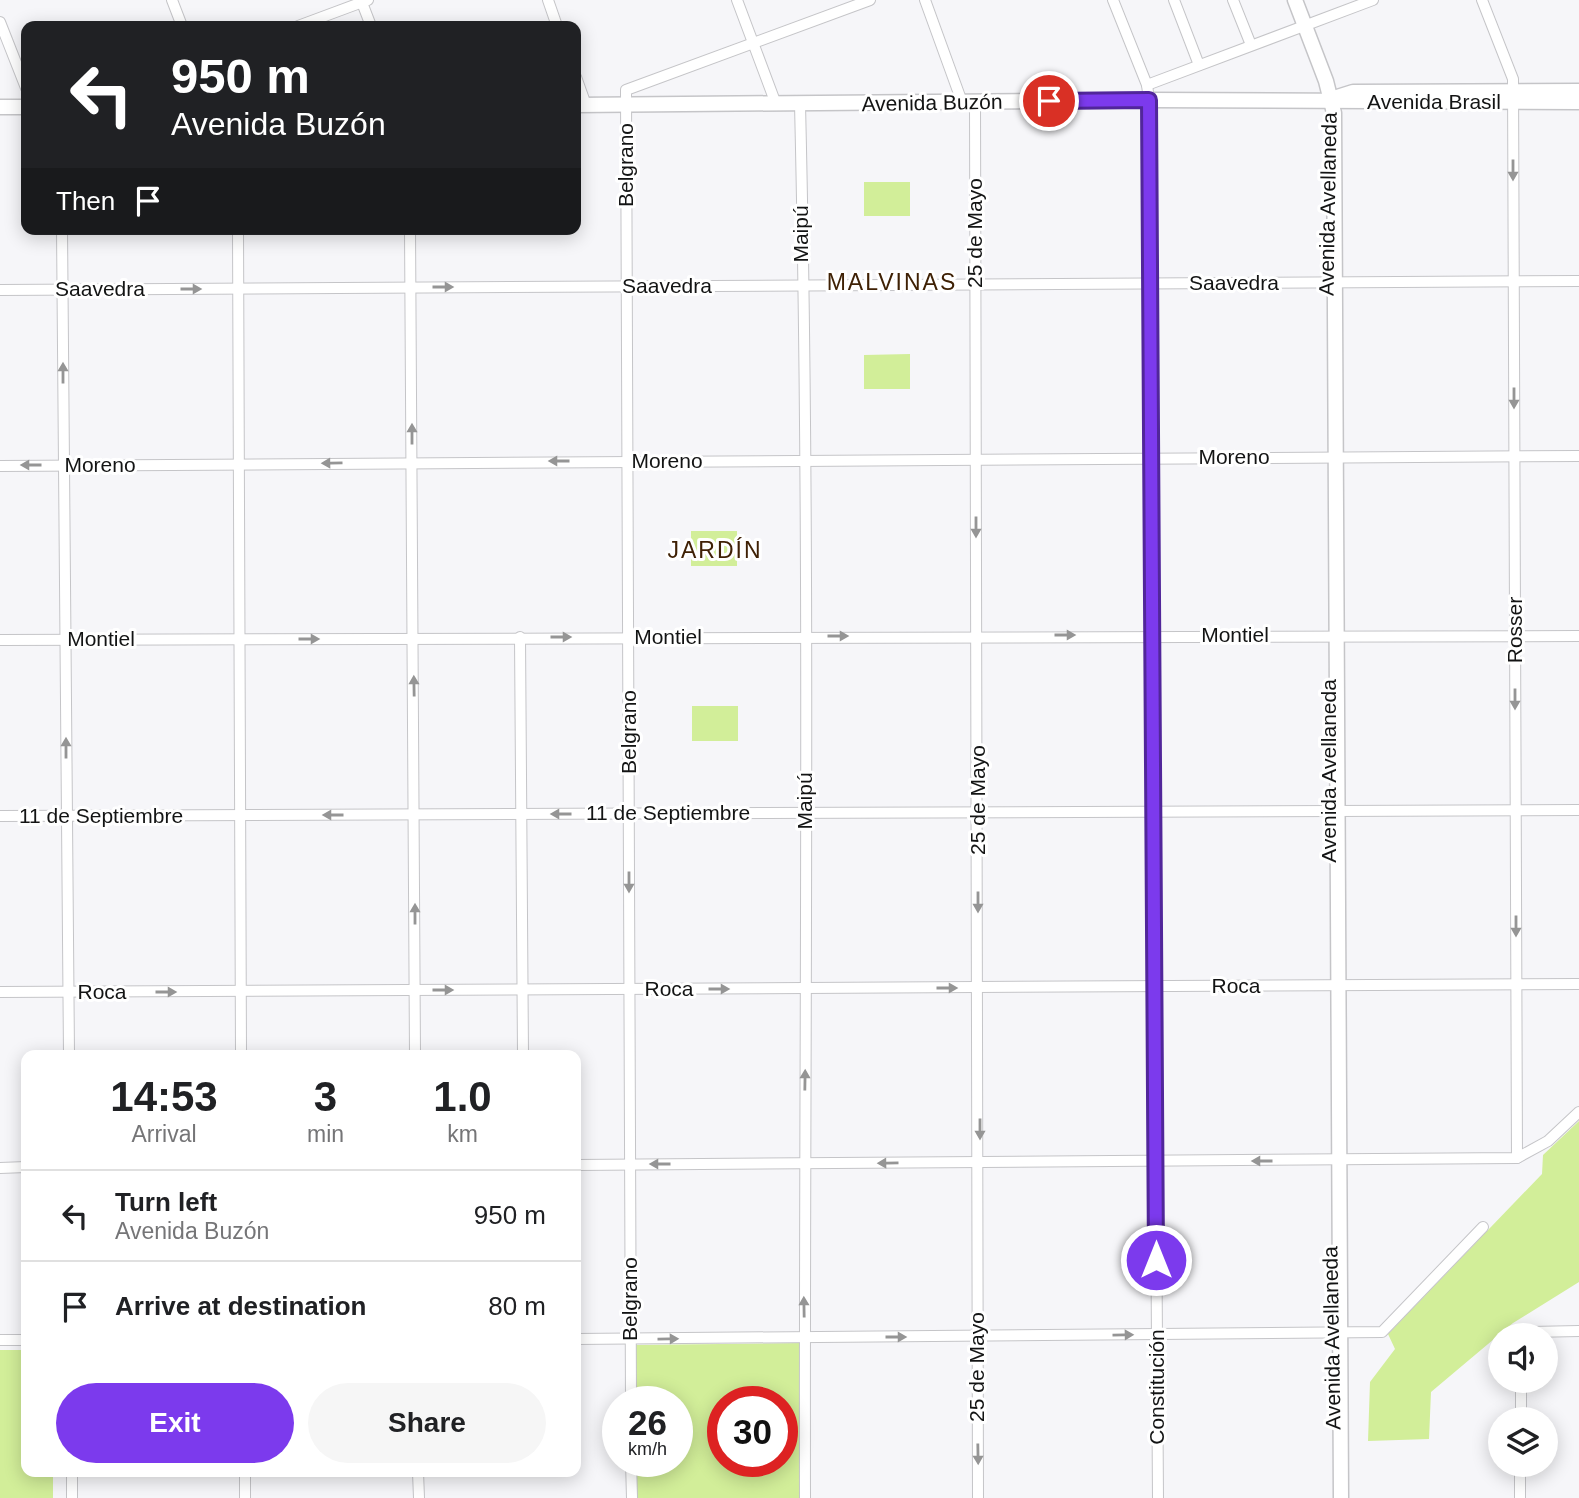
<!DOCTYPE html>
<meta charset="utf-8">
<style>
:root{--surface:#fff;--page:#f6f6f6;--text:#202124;--muted:#757577;--line:#e0e0e0;--accent:#7c3aed}
body{margin:0;font-family:Arial,sans-serif;background:var(--page);color:var(--text);height:100vh;display:flex;flex-direction:column;font-size:26px;white-space:nowrap}
*{box-sizing:border-box;margin:0}
p{font-size:23px;color:var(--muted)}
.icon{flex:none;width:38px;height:38px;fill:none;stroke:currentColor;stroke-width:2;stroke-linecap:round;stroke-linejoin:round}
.map{position:relative;flex:1;overflow:hidden}
.side{position:absolute;left:21px;top:1050px;width:560px;height:427px;display:flex;flex-direction:column;background:var(--surface);border-radius:14px;box-shadow:0 4px 18px #0003}
.side>*{flex:none}
.top-card{position:absolute;left:21px;top:21px;width:560px;height:214px;border-radius:14px;box-shadow:0 4px 18px #0003;background:#202124;color:#fff;overflow:hidden}
.buttons{position:absolute;left:1488px;top:1323px;display:grid;gap:14px}
.buttons a{display:grid;place-items:center;width:70px;height:70px;border-radius:50%;background:var(--surface);box-shadow:0 4px 18px #0003;font-size:35px}
.speed{position:absolute;left:602px;top:1386px;display:flex;gap:14px;font-size:35px;font-weight:700;text-align:center}
.speed>*{display:grid;place-content:center;width:91px;height:91px;border-radius:50%;background:var(--surface);box-shadow:0 4px 18px #0003;line-height:1}
.speed small{font-size:18px;font-weight:400}
.speed .limit{border:10px solid #d22;background:#fff;color:#111}
.pin{position:absolute;display:grid;place-items:center;width:60px;height:60px;color:#fff;margin:-30px;border:4px solid #fff;border-radius:50%;box-shadow:0 2px 7px #0007}
.me{position:absolute;width:77px;margin:-38px;rotate:0deg;stroke-linejoin:round;filter:drop-shadow(0 0 5px #0008)}
.turn{display:flex;align-items:center;gap:24px;height:147px;padding:0 35px;font-size:32px}
.turn .icon{width:91px;height:91px;stroke-width:2.5}
.turn b{display:block;font-size:49px;line-height:60px}
.then{display:flex;align-items:center;height:66px;padding:0 35px;background:#0003;gap:14px;font-size:26px}
.eta{display:flex;justify-content:space-evenly;align-items:center;height:119px;text-align:center}
.eta b{font-size:42px;font-weight:700;line-height:49px}
.action{display:flex;gap:14px;margin-top:auto;padding:14px 35px}
.action a{flex:1;height:80px;border-radius:42px;background:var(--accent);color:#fff;font-size:28px;font-weight:700;line-height:80px;text-align:center}
.action a+a{background:var(--page);color:var(--text)}
ul{padding:0;list-style:none}
li{display:flex;align-items:center;gap:21px;height:91px;padding:0 35px;border-top:2px solid var(--line)}
li div{flex:1}
li b{display:block;font-size:26px}
li em{font-style:normal}
.map>svg:first-child{display:block}
.green{fill:#d2ee99;fill-rule:evenodd}
.lines{fill:none;stroke-linecap:round;stroke-linejoin:round}
.minor-casing{stroke:#c5c5c8;stroke-width:12}
.secondary-casing{stroke:#c5c5c8;stroke-width:17}
.minor{stroke:#fff;stroke-width:10}
.secondary{stroke:#fff;stroke-width:14}
.oneway{fill:#959595}
.route-casing{stroke:#51269a;stroke-width:18}
.route{stroke:#7c3aed;stroke-width:12}
.labels{text-anchor:middle;stroke-width:6;stroke-linejoin:round;paint-order:stroke}
.street-label{font-size:21px;fill:#131414;stroke:#fff}
.neighbourhood-label{font-size:23px;letter-spacing:2px;fill:#3f2105;stroke:#fff}
</style>
<div class="map">
<svg width="1579" height="1498" viewBox="0 0 1579 1498">
<rect width="100%" height="100%" fill="#f6f6f9"/>
<g class="green">
<rect x="864" y="182" width="46" height="34"/>
<path d="M910,354V389H864V355Z"/>
<rect x="691" y="531" width="46" height="35"/>
<rect x="692" y="706" width="46" height="35"/>
<path d="M1579,1121V1282L1513,1323L1431,1392L1429,1439L1368,1441L1370,1382L1395,1349L1388,1334L1542,1174L1543,1155Z"/>
<path d="M802,1343L800,1498H636V1461H677V1402H635V1345ZM723,1402H782V1461H723Z"/>
<path d="M0,1350H26V1472H53V1498H0Z"/>
</g>
<g class="lines">
<defs>
<g id="minor">
<path d="M172,0L182,26"/>
<path d="M361,0L371,26"/>
<path d="M548,0L557,26"/>
<path d="M737,0L776,104"/>
<path d="M925,0L962,102"/>
<path d="M1113,0L1147,85L1149,100L1158,1498"/>
<path d="M1174,0L1199,65"/>
<path d="M1233,0L1251,45"/>
<path d="M1482,0L1513,79L1517,1158"/>
<path d="M0,22L26,88"/>
<path d="M298,26L368,0"/>
<path d="M576,77L586,105"/>
<path d="M1147,85L1373,0"/>
<path d="M975,102L978,1498"/>
<path d="M800,104C811,568 804,1033 805,1498"/>
<path d="M62,229L69,1055"/>
<path d="M238,229L241,1055"/>
<path d="M410,229L415,1055"/>
<path d="M0,290L1579,281"/>
<path d="M0,466L1579,456"/>
<path d="M520,637L523,1055"/>
<path d="M0,640L1579,636"/>
<path d="M0,816L1579,810"/>
<path d="M0,992L1579,984"/>
<path d="M576,1165L1517,1158L1548,1141L1579,1112"/>
<path d="M0,1168L26,1167"/>
<path d="M1526,1335L1531,1332L1579,1331"/>
<path d="M576,1339L1382,1332L1483,1227"/>
<path d="M0,1340H26"/>
<path d="M631,1402L626,90L870,0"/>
<path d="M1521,1419V1381"/>
<path d="M631,1461L632,1498"/>
<path d="M72,1472V1498"/>
<path d="M245,1472V1498"/>
<path d="M418,1472L419,1498"/>
<path d="M1520,1498V1465"/>
</g>
<g id="secondary">
<path d="M1295,0L1326,81L1334,113L1341,1498"/>
<path d="M1334,98L1353,92L1579,91"/>
<path d="M576,105L1149,100L1579,102"/>
<path d="M0,107H26"/>
</g>
</defs>
<use href="#minor" class="minor-casing"/>
<use href="#secondary" class="secondary-casing"/>
<use href="#minor" class="minor"/>
<use href="#secondary" class="secondary"/>
</g>
<defs><path id="oneway-solid" d="M-6-.8H1V-3.2L6.5 0L1 3.2V.8H-6Z" transform="scale(1.75)"/></defs>
<g class="oneway">
<use href="#oneway-solid" transform="translate(1513 170) rotate(90)"/>
<use href="#oneway-solid" transform="translate(443 287)"/>
<use href="#oneway-solid" transform="translate(191 289)"/>
<use href="#oneway-solid" transform="translate(63 373) rotate(-90)"/>
<use href="#oneway-solid" transform="translate(1514 398) rotate(90)"/>
<use href="#oneway-solid" transform="translate(412 434) rotate(-90)"/>
<use href="#oneway-solid" transform="translate(559 461) rotate(180)"/>
<use href="#oneway-solid" transform="translate(332 463) rotate(179)"/>
<use href="#oneway-solid" transform="translate(31 465) rotate(180)"/>
<use href="#oneway-solid" transform="translate(976 527) rotate(90)"/>
<use href="#oneway-solid" transform="translate(1065 635)"/>
<use href="#oneway-solid" transform="translate(838 636)"/>
<use href="#oneway-solid" transform="translate(561 637)"/>
<use href="#oneway-solid" transform="translate(309 639)"/>
<use href="#oneway-solid" transform="translate(414 686) rotate(-91)"/>
<use href="#oneway-solid" transform="translate(1515 699) rotate(90)"/>
<use href="#oneway-solid" transform="translate(66 748) rotate(-90)"/>
<use href="#oneway-solid" transform="translate(561 814) rotate(180)"/>
<use href="#oneway-solid" transform="translate(333 815) rotate(180)"/>
<use href="#oneway-solid" transform="translate(629 882) rotate(90)"/>
<use href="#oneway-solid" transform="translate(978 902) rotate(90)"/>
<use href="#oneway-solid" transform="translate(415 914) rotate(-90)"/>
<use href="#oneway-solid" transform="translate(1516 926) rotate(90)"/>
<use href="#oneway-solid" transform="translate(947 988)"/>
<use href="#oneway-solid" transform="translate(719 989)"/>
<use href="#oneway-solid" transform="translate(443 990)"/>
<use href="#oneway-solid" transform="translate(166 992)"/>
<use href="#oneway-solid" transform="translate(805 1080) rotate(-89)"/>
<use href="#oneway-solid" transform="translate(980 1129) rotate(90)"/>
<use href="#oneway-solid" transform="translate(1262 1161) rotate(180)"/>
<use href="#oneway-solid" transform="translate(888 1163) rotate(179)"/>
<use href="#oneway-solid" transform="translate(660 1164) rotate(180)"/>
<use href="#oneway-solid" transform="translate(804 1307) rotate(-91)"/>
<use href="#oneway-solid" transform="translate(1123 1335) rotate(-1)"/>
<use href="#oneway-solid" transform="translate(896 1337)"/>
<use href="#oneway-solid" transform="translate(668 1339) rotate(-1)"/>
<use href="#oneway-solid" transform="translate(978 1454) rotate(89)"/>
</g>
<g class="lines">
<defs>
<path id="route" d="M1049,101L1149,100L1156,1260"/>
</defs>
<use href="#route" class="route-casing"/>
<use href="#route" class="route"/>
</g>
<g class="labels">
<g class="street-label">
<text x="1434" y="109">Avenida Brasil</text>
<text transform="translate(932 103) rotate(-1)" y="7">Avenida Buzón</text>
<text transform="translate(626 165) rotate(-90)" y="7">Belgrano</text>
<text transform="translate(1328 204) rotate(-89)" y="7">Avenida Avellaneda</text>
<text transform="translate(975 233) rotate(-90)" y="7">25 de Mayo</text>
<text transform="translate(801 234) rotate(-90)" y="7">Maipú</text>
<text x="1234" y="290">Saavedra</text>
<text x="667" y="293">Saavedra</text>
<text x="100" y="296">Saavedra</text>
<text x="1234" y="464">Moreno</text>
<text x="667" y="468">Moreno</text>
<text x="100" y="472">Moreno</text>
<text transform="translate(1515 630) rotate(-90)" y="7">Rosser</text>
<text x="1235" y="642">Montiel</text>
<text x="668" y="644">Montiel</text>
<text x="101" y="646">Montiel</text>
<text transform="translate(629 732) rotate(-90)" y="7">Belgrano</text>
<text transform="translate(1329 771) rotate(-90)" y="7">Avenida Avellaneda</text>
<text transform="translate(978 800) rotate(-90)" y="7">25 de Mayo</text>
<text transform="translate(805 801) rotate(-90)" y="7">Maipú</text>
<text x="668" y="820">11 de Septiembre</text>
<text x="101" y="823">11 de Septiembre</text>
<text x="1236" y="993">Roca</text>
<text x="669" y="996">Roca</text>
<text x="102" y="999">Roca</text>
<text transform="translate(630 1299) rotate(-90)" y="7">Belgrano</text>
<text transform="translate(1332 1338) rotate(-91)" y="7">Avenida Avellaneda</text>
<text transform="translate(977 1367) rotate(-90)" y="7">25 de Mayo</text>
<text transform="translate(1157 1387) rotate(-90)" y="7">Constitución</text>
</g>
<g class="neighbourhood-label">
<text x="892" y="290">MALVINAS</text>
<text x="715" y="558">JARDÍN</text>
</g>
</g>
</svg>
<div class="buttons">
<a><svg class="icon" aria-label="sound" viewBox="0 0 24 24"><path d="M4 9h4l5-4v14l-5-4H4zM17 9q2 3 0 6"/></svg></a>
<a><svg class="icon" aria-label="layers" viewBox="0 0 24 24"><path d="M12 4l9 5-9 5-9-5zM3 14l9 5 9-5"/></svg></a>
</div>
<div class="speed"><div>26<small>km/h</small></div><div class="limit">30</div></div>
<div class="pin" style="left:1049px;top:101px;background:#d93025"><svg class="icon" aria-label="arrive" viewBox="0 0 24 24"><path d="M6 21V4h12l-3 4 3 4H6"/></svg></div>
<svg class="me" style="left:1156px;top:1260px" viewBox="-20 -20 40 40"><circle r="17" fill="#7c3aed" stroke="#fff" stroke-width="3"/><path d="M0-11L8 9 0 5-8 9z" fill="#fff"/></svg>
<div class="top-card">
<div class="turn"><svg class="icon" aria-label="left" viewBox="0 0 24 24"><path d="M17 20v-9H6M10 6l-5 5 5 5"/></svg><div><b>950 m</b>Avenida Buzón</div></div>
<div class="then">Then<svg class="icon" aria-label="arrive" viewBox="0 0 24 24"><path d="M6 21V4h12l-3 4 3 4H6"/></svg></div>
</div>
<section class="side">
<div class="eta">
<div><b>14:53</b><p>Arrival</p></div>
<div><b>3</b><p>min</p></div>
<div><b>1.0</b><p>km</p></div>
</div>
<ul>
<li><svg class="icon" aria-label="left" viewBox="0 0 24 24"><path d="M17 20v-9H6M10 6l-5 5 5 5"/></svg><div><b>Turn left</b><p>Avenida Buzón</p></div><em>950 m</em></li>
<li><svg class="icon" aria-label="arrive" viewBox="0 0 24 24"><path d="M6 21V4h12l-3 4 3 4H6"/></svg><div><b>Arrive at destination</b></div><em>80 m</em></li>
</ul>
<div class="action"><a>Exit</a><a>Share</a></div>
</section>
</div>
